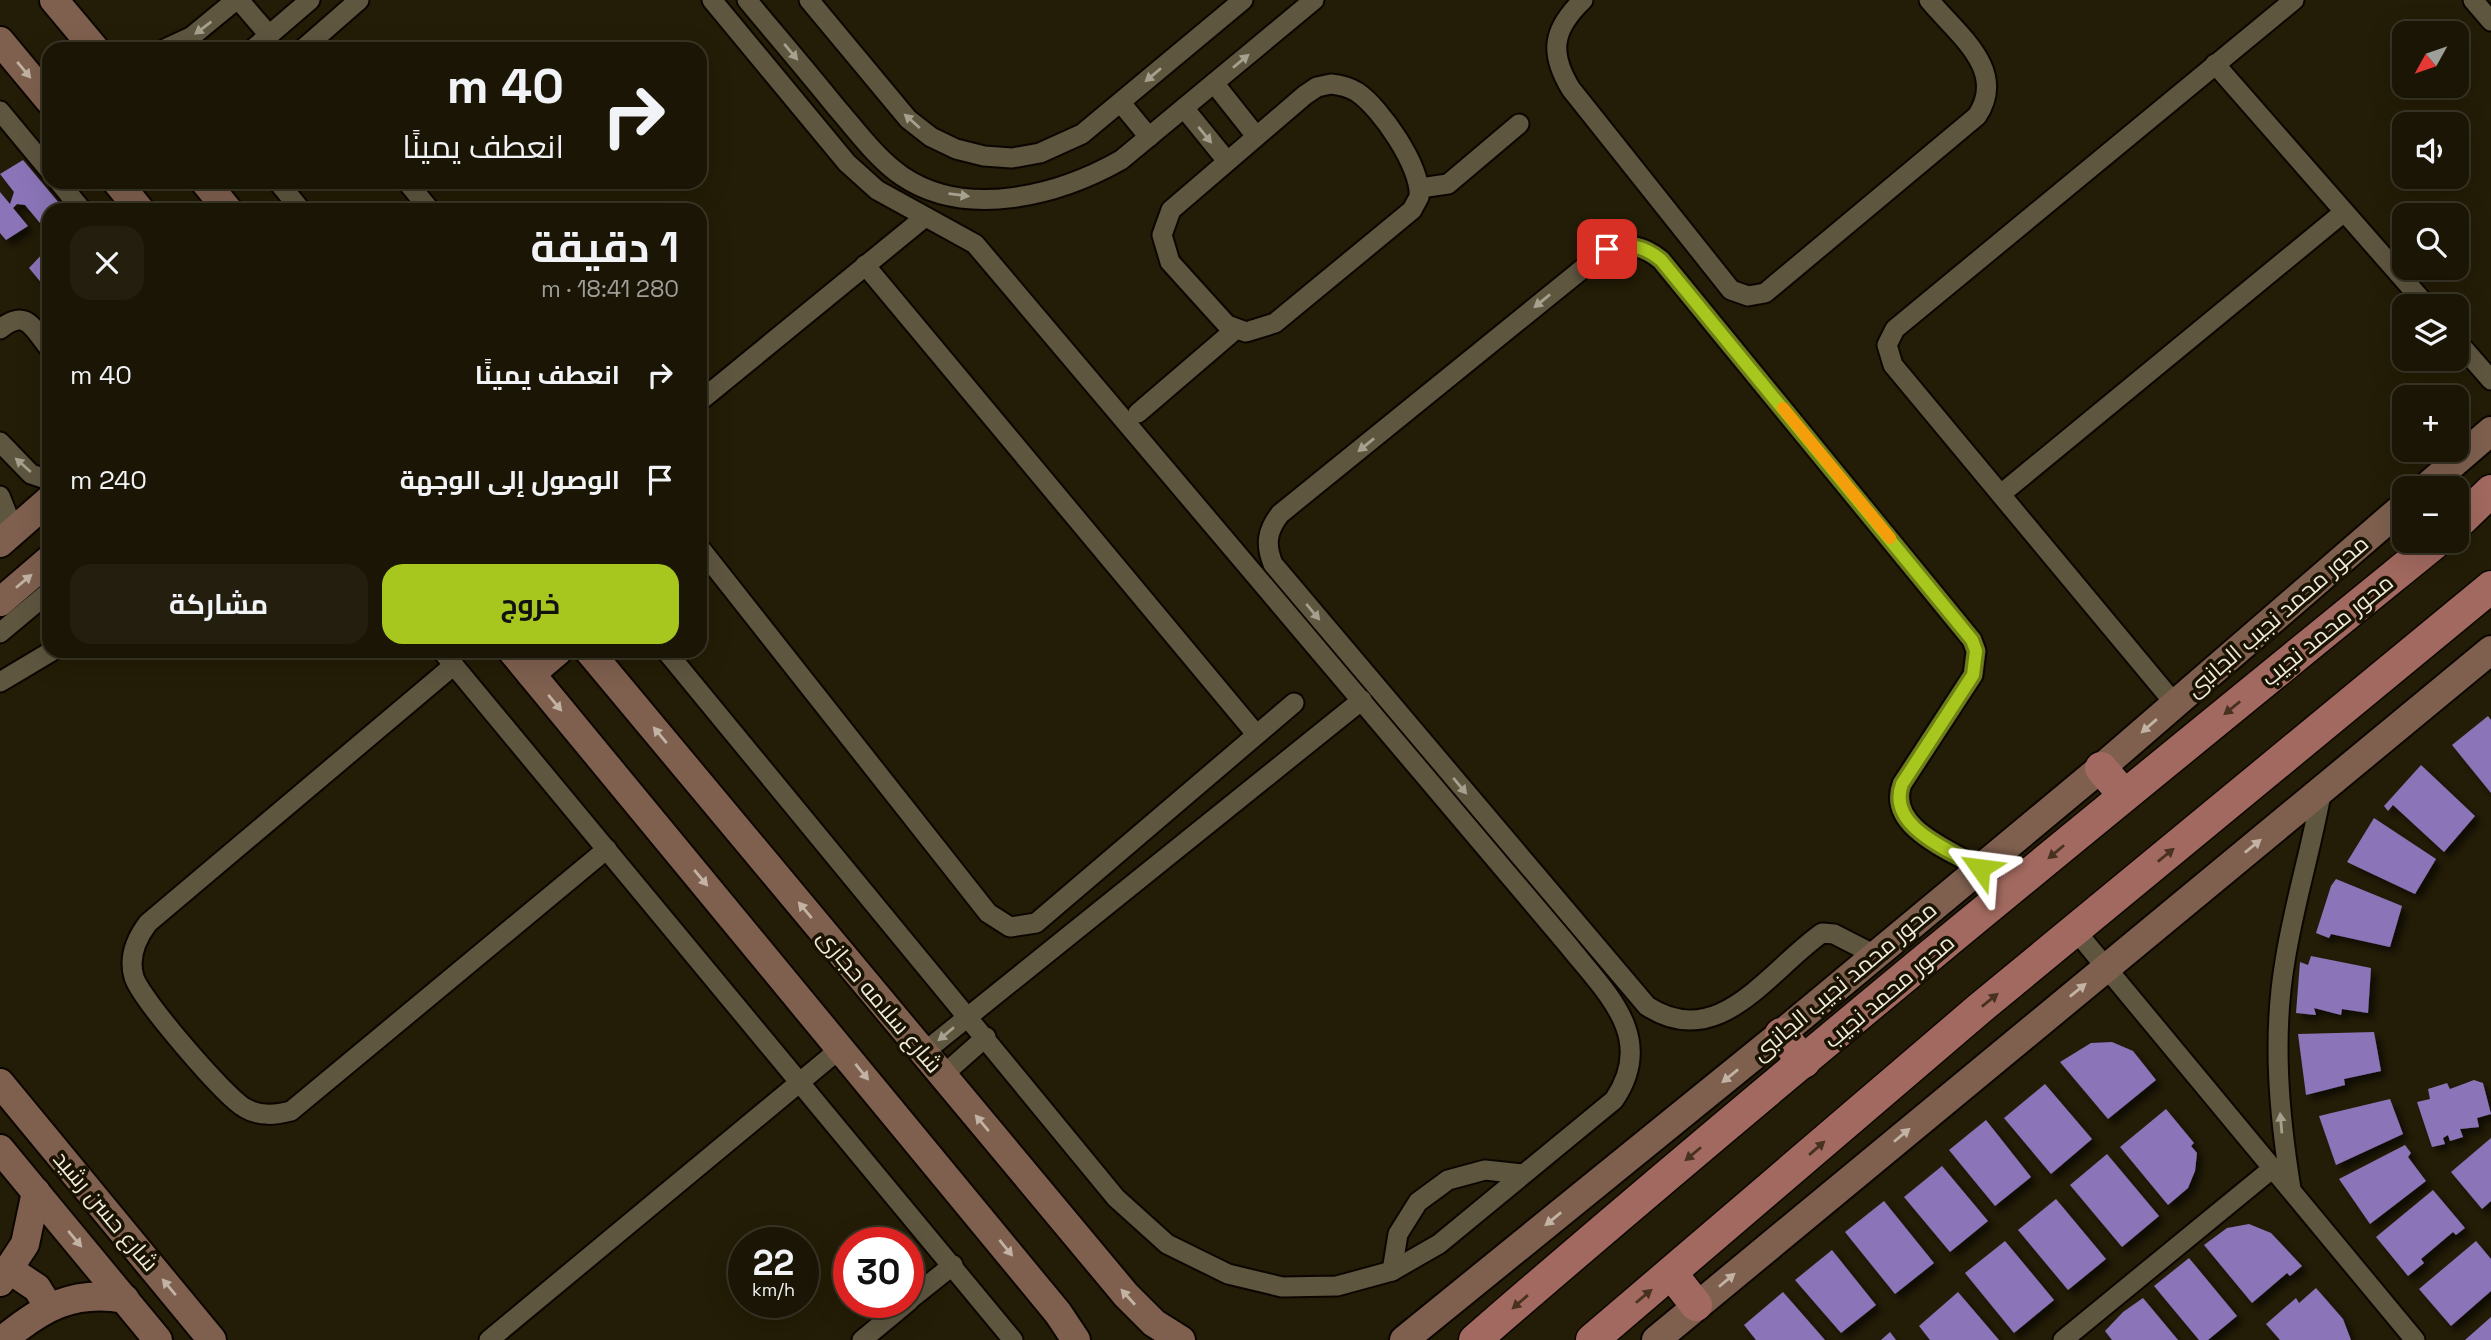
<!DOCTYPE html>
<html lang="ar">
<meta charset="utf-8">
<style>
:root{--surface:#1a1504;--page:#231e0e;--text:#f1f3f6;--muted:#9f9f9a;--line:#383426;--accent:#a7c71e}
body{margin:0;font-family:"Space Grotesk",Cairo,sans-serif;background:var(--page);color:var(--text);direction:rtl;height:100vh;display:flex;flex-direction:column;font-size:26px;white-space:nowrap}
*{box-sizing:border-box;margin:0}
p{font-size:23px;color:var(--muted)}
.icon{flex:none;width:38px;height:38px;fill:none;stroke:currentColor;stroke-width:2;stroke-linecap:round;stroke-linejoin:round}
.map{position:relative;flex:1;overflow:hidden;direction:ltr}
.side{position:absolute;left:42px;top:203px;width:665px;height:455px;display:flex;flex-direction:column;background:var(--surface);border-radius:21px;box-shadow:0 7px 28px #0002,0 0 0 2px var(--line);direction:rtl}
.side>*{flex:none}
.top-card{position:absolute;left:42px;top:42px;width:665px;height:147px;border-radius:21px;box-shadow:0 7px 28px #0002,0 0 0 2px var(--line);direction:rtl;background:#1a1504;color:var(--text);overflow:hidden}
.needle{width:46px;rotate:230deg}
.tools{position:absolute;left:2392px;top:21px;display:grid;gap:14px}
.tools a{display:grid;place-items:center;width:77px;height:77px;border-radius:14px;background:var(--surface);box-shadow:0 7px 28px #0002,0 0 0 2px var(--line);font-size:35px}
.speed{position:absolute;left:728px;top:1227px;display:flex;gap:14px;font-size:35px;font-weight:700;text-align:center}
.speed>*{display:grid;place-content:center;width:91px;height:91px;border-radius:50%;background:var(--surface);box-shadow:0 7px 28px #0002,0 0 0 2px var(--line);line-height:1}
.speed small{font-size:18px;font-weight:400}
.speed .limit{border:10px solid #d22;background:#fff;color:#111}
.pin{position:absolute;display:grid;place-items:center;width:60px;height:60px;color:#fff;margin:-30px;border-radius:14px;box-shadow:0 4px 10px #0006}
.me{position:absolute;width:77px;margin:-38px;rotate:301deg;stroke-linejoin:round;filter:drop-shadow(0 0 5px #0008)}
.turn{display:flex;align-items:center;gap:24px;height:147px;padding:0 28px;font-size:32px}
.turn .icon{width:91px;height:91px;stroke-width:2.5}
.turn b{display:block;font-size:49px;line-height:60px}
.round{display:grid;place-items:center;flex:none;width:74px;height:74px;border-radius:21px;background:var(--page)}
.head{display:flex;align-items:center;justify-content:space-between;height:119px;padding:0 28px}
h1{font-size:42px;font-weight:700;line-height:52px}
.primary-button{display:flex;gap:14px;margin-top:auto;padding:14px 28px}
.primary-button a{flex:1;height:80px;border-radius:21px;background:var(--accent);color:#111;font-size:28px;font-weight:700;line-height:80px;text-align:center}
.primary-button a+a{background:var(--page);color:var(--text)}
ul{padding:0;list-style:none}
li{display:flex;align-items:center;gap:21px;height:105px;padding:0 28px}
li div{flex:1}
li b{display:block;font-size:26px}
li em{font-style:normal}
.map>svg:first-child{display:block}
.building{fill:#8b74b8;filter:url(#shadow)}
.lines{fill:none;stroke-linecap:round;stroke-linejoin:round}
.street-casing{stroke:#0c0600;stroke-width:23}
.secondary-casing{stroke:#0c0600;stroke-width:32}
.primary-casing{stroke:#0c0600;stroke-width:35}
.street{stroke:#5e563f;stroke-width:19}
.secondary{stroke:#7f604f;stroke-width:28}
.primary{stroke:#a1695f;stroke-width:32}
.oneway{fill:#a6a08e}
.oneway2{fill:#c2b3a4}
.oneway3{fill:#493122}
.route-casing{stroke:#6d8114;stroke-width:18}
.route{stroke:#a7c71e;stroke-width:12}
.slow{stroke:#f59e0b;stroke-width:12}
.labels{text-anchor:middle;stroke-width:7;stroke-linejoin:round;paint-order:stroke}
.street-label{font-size:23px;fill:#eeeadc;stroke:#1a1301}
</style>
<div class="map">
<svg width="2491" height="1340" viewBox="0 0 2491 1340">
<defs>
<filter id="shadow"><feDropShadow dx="5.5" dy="5.5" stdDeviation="3.5" flood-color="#0009"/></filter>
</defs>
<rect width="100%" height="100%" fill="#231c06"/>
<g class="building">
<path d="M23,160L59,203L49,210V216L40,223L25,205L17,204L13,208L28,226L6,240L0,233V192L10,204L14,192L0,174Z"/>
<path d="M47,249L49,251V292L29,268Z"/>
<path d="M2488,716L2491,720V793L2452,745Z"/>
<path d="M2421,765L2475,816L2444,852L2393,805L2388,811L2384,806Z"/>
<path d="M2374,818L2436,859L2415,894L2347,862Z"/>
<path d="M2336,879L2402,906L2390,947L2331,934L2329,938L2316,933L2331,886Z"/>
<path d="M2311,956L2371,968L2368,1013L2342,1009L2341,1015L2314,1008L2316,1015L2296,1013L2300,962L2308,965Z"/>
<path d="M2374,1032L2381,1071L2344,1079L2345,1085L2306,1095L2298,1034Z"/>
<path d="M2112,1042L2133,1051L2156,1080L2108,1119L2060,1062L2091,1043Z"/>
<path d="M2474,1080L2483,1083L2491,1114L2477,1118L2479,1127L2460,1129L2463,1137L2450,1141L2448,1135L2443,1138L2445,1144L2432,1147L2417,1102L2430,1099L2428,1089L2447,1083L2450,1089Z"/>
<path d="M2045,1084L2092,1139L2051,1174L2004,1118Z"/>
<path d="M2390,1099L2403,1134L2336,1165L2319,1116Z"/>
<path d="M2166,1109L2194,1143L2191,1146L2197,1153L2195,1171L2188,1188L2168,1205L2120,1147Z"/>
<path d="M1986,1120L2031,1177L1995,1206L1949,1150Z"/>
<path d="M2491,1138V1201L2482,1209L2451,1172Z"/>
<path d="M2405,1145L2411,1153L2408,1157L2426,1181L2370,1224L2339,1179Z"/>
<path d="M2107,1154L2159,1216L2122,1247L2070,1185Z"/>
<path d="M1942,1166L1988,1221L1950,1252L1904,1197Z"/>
<path d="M2433,1190L2465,1228L2456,1235L2453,1232L2421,1259L2424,1263L2408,1276L2376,1237Z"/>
<path d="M2056,1199L2106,1259L2068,1290L2018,1230Z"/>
<path d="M1884,1201L1934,1263L1895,1294L1845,1232Z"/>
<path d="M2249,1224L2271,1233L2302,1266L2290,1276L2287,1273L2252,1303L2204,1245L2227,1228Z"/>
<path d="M2005,1241L2054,1300L2014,1333L1965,1273Z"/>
<path d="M2476,1241L2491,1259V1291L2451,1326L2419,1289Z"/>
<path d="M1832,1250L1876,1305L1841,1333L1795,1280Z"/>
<path d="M2189,1258L2237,1316L2208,1340H2199L2154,1286Z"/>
<path d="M2316,1288L2343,1319L2351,1340H2280L2266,1324L2296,1298L2299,1303Z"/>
<path d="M1783,1292L1825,1340H1756L1744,1325Z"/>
<path d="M1958,1292L1999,1340H1930L1919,1326Z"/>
<path d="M2143,1298L2178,1340H2112L2105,1331L2123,1312Z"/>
<path d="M2491,1317V1340H2465Z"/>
<path d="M1890,1332L1896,1340H1881Z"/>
</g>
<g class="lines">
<defs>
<g id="street">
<path d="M239,0L269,35"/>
<path d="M747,0C777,36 807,71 836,107C857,131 876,158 902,176C967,220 1059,195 1121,160L1314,0"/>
<path d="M809,0L908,119L931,137L956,149L984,156L1012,158L1040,153L1082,134L1243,0"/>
<path d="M1583,0C1552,30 1549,53 1571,89L1731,290L1748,296L1765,293L1977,116C2008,70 1957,34 1929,0"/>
<path d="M2473,0L2491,21"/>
<path d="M165,49L191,37L236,0"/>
<path d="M253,49L310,0"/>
<path d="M303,49L359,0"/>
<path d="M2215,64L2427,306"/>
<path d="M1214,83L1256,136"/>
<path d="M1331,84C1341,85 1349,87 1357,92C1381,108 1422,168 1419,197L1412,210L1275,323L1246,332L1227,325L1170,262L1162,235L1171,210L1305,95L1317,87Z"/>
<path d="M1121,103L1149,137"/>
<path d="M1184,108L1227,161"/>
<path d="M0,111L49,170"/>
<path d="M59,182L82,210"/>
<path d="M278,182L301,210"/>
<path d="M407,182L430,210"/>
<path d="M1420,188L1448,184L1519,124"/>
<path d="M865,265L1256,734"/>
<path d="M0,329C26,308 32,327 49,348"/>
<path d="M2457,341L2491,380"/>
<path d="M700,401L925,217"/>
<path d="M1138,413L1236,329"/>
<path d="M0,442L31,474L49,480"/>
<path d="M2001,494L2344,212"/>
<path d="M0,496L8,516L9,535"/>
<path d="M700,548L988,913L1010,927L1036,923L1294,703"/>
<path d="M0,633L49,592"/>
<path d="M442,651L1013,1340"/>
<path d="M666,651L1116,1198L1167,1244L1228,1274L1282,1287L1337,1286L1392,1271L1439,1244L1614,1100C1657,1037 1606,993 1568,945L975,244L877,190L847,163L712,0"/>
<path d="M454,665L148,923C136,939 128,957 134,977C140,998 225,1097 245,1108C260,1117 276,1115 291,1111L607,849"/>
<path d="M0,682L52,651"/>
<path d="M2175,704L1893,365L1887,345L1895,329L2294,0"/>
<path d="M2075,930L2415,1340"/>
<path d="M1875,955L1834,934L1822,933C1768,971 1719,1053 1647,1006L1273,564C1265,544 1267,531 1280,514L1607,249C1629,243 1644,246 1661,260L1972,640L1976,651L1973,675L1902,784C1886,827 1950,850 1980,868"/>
<path d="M923,1053L1362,700"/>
<path d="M942,1076L986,1037"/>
<path d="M2291,1189C2279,1114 2272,1037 2285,961C2294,903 2312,847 2322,789"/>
<path d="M1392,1271L1398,1234L1418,1202L1448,1180L1485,1170L1522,1174"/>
<path d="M908,1301L953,1265"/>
<path d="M489,1340L841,1048"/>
<path d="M862,1340L908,1302"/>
<path d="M2063,1340L2273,1168"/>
</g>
<g id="secondary">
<path d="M54,0L95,49"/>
<path d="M0,41L49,100"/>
<path d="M117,182L140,210"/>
<path d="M205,182L228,210"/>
<path d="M2425,488L2491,431"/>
<path d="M0,543L49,500"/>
<path d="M0,602L49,560"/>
<path d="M512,651L1058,1313L1076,1340"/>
<path d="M589,651L1126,1295L1154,1323L1181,1340"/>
<path d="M531,674L558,651"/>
<path d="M0,1083L212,1340"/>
<path d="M0,1149L158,1340"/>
<path d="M10,1270L37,1288L48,1306"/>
<path d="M0,1282L25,1244L36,1192"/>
<path d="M3,1340C41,1308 74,1289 125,1299"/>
<path d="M1404,1340L1781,1034L2101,768L2404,506"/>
<path d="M1656,1340L2491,650"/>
</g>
<g id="primary">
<path d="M2458,523L2491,491"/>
<path d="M2101,768L2124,795"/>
<path d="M1781,1034L1804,1062"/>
<path d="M1671,1273L1696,1305"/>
<path d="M1475,1340C1790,1067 2114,804 2437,541"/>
<path d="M1592,1340L1979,1009L2491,587"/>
</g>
</defs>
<use href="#street" class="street-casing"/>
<use href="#secondary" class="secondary-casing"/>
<use href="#primary" class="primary-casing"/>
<use href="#street" class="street"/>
<use href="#secondary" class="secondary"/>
<use href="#primary" class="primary"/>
</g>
<defs><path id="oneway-solid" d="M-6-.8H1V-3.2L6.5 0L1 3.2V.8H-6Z" transform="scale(1.75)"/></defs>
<g class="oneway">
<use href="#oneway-solid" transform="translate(203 28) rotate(143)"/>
<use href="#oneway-solid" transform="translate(791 52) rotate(50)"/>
<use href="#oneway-solid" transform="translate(1241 61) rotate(-40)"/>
<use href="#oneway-solid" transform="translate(1153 75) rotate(140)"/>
<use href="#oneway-solid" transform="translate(912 121) rotate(-138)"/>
<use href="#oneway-solid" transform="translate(1205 135) rotate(51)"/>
<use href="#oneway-solid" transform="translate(959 195) rotate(7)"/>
<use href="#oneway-solid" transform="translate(1542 301) rotate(141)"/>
<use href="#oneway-solid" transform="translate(1366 445) rotate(141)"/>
<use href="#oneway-solid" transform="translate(23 465) rotate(-138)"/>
<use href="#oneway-solid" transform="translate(1313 612) rotate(50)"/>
<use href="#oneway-solid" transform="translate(1460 786) rotate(50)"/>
<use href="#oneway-solid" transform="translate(946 1034) rotate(140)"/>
<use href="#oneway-solid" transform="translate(2281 1123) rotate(-95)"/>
</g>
<g class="oneway2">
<use href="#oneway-solid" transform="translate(24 70) rotate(50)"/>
<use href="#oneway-solid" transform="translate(24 581) rotate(-40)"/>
<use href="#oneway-solid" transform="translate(555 703) rotate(50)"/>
<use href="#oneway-solid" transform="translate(2149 726) rotate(139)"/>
<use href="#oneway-solid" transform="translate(660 735) rotate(-130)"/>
<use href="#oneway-solid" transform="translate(2253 846) rotate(-39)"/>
<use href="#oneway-solid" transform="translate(701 878) rotate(50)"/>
<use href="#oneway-solid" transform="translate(805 910) rotate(-130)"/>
<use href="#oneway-solid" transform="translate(2078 990) rotate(-39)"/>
<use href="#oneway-solid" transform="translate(862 1072) rotate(51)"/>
<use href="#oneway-solid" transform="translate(1730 1076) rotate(141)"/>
<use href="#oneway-solid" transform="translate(982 1123) rotate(-130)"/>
<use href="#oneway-solid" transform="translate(1902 1135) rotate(-40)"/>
<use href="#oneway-solid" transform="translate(1553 1219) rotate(141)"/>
<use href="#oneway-solid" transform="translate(75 1239) rotate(50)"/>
<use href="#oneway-solid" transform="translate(1006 1248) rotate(51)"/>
<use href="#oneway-solid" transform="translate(1727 1280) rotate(-40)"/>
<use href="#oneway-solid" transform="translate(169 1287) rotate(-130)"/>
<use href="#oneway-solid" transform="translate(1128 1297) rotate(-132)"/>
</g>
<g class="oneway3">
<use href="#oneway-solid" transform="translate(2232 708) rotate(141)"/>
<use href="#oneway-solid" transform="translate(2056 852) rotate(140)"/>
<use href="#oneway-solid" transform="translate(2166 855) rotate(-39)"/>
<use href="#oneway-solid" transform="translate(1990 1000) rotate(-39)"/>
<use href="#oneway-solid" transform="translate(1817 1148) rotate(-41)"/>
<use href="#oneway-solid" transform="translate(1693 1154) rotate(140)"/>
<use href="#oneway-solid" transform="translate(1644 1296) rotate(-40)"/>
<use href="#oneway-solid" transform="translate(1520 1302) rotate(139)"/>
</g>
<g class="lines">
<defs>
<path id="route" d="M1607,249C1629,243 1644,246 1661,260L1972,640L1976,651L1973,675L1902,784C1886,827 1950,850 1980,868"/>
</defs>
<use href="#route" class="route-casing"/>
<use href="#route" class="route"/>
<path class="slow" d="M1783,408L1890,538"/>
</g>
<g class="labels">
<g class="street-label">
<text transform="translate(2277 616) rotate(-41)" y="8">محور محمد نجيب الجانبى</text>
<text transform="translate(2327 630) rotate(-39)" y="8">محور محمد نجيب</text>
<text transform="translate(1844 981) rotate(-40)" y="8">محور محمد نجيب الجانبى</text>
<text transform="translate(1889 991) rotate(-40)" y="8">محور محمد نجيب</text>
<text transform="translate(880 1001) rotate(50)" y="8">شارع سلامه حجازى</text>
<text transform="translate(106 1211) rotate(50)" y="8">شارع حسن رشيد</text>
</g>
</g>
</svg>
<div class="tools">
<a><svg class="needle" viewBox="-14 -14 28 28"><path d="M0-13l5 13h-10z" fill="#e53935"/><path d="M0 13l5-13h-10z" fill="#9f9f9a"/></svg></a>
<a><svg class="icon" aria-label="sound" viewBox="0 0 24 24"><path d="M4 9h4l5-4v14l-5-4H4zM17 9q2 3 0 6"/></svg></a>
<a><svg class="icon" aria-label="search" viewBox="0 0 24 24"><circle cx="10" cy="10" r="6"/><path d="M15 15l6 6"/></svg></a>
<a><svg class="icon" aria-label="layers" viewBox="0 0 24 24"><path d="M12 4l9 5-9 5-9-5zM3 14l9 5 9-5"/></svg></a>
<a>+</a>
<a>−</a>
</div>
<div class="speed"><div>22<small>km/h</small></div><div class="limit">30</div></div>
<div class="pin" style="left:1607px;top:249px;background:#d93025"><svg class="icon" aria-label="arrive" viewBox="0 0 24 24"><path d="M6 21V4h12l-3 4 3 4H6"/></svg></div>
<svg class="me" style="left:1980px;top:868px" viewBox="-20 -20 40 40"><path d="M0-17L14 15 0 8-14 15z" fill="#a7c71e" stroke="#fff" stroke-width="4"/></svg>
<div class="top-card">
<div class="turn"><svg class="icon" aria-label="right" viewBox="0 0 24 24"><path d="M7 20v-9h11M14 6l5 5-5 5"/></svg><div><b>40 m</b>انعطف يمينًا</div></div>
</div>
<section class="side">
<div class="head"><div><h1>1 دقيقة</h1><p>280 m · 18:41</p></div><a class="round"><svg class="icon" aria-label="close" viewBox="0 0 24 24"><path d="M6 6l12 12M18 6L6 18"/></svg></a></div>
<ul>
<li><svg class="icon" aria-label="right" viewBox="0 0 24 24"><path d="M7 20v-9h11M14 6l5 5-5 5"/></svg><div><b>انعطف يمينًا</b></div><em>40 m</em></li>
<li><svg class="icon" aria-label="arrive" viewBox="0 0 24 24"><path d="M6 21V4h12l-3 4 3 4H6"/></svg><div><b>الوصول إلى الوجهة</b></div><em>240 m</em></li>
</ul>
<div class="primary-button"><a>خروج</a><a>مشاركة</a></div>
</section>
</div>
